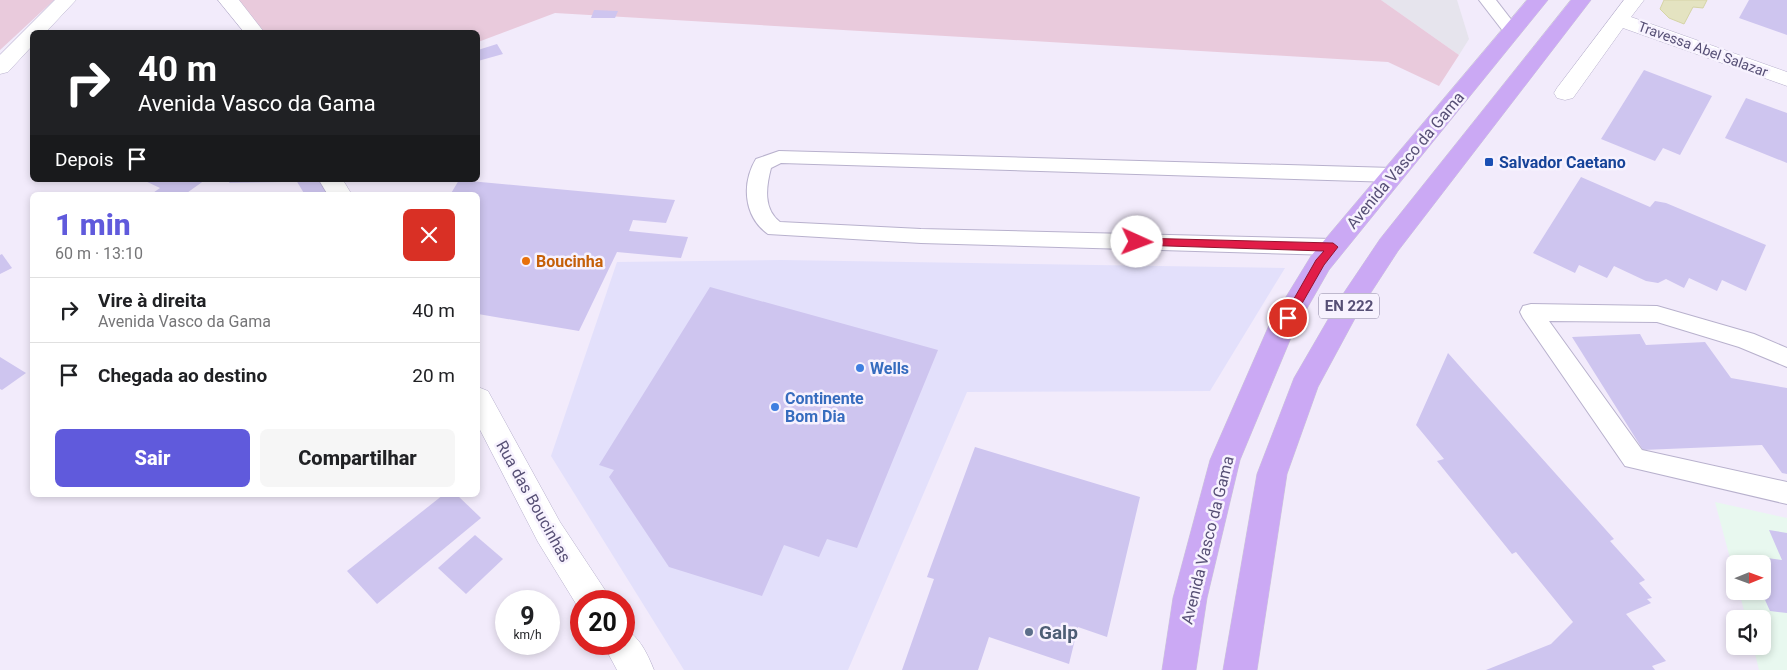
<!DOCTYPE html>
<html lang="pt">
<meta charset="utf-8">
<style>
:root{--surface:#fff;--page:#f6f6f6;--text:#202124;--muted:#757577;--line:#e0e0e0;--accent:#605adc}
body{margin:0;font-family:Roboto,sans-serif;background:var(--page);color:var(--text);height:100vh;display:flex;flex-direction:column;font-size:19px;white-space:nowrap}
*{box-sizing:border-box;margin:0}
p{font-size:16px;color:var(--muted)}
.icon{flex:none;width:28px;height:28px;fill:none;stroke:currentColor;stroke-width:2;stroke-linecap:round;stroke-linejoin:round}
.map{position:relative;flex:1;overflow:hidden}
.panel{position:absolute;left:30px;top:192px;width:450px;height:305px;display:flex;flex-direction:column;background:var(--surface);border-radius:8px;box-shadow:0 2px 8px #0003}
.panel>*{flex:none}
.guide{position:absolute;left:30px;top:30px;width:450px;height:152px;border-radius:8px;box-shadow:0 2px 8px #0003;background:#202124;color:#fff;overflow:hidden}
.needle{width:32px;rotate:89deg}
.fabs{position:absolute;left:1726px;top:555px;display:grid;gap:10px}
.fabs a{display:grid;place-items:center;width:45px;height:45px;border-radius:8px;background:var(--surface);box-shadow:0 2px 8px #0003;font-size:25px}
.speed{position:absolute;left:495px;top:590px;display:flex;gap:10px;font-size:25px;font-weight:700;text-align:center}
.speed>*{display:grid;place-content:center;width:65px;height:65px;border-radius:50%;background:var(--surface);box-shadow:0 2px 8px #0003;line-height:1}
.speed small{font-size:12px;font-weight:400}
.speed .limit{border:8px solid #d22;background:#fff;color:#111}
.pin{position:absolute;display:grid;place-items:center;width:42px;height:42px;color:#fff;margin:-21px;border:2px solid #fff;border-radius:50%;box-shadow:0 1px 5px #0007}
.me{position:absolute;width:55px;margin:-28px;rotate:92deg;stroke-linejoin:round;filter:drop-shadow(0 0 4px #0008)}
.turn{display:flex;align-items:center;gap:18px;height:105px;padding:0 25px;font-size:22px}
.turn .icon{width:65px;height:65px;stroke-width:2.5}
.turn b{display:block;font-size:35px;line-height:42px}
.then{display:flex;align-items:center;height:48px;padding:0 25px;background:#0003;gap:10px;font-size:19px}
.round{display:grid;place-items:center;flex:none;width:52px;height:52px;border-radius:8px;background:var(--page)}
.overview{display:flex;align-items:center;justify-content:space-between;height:85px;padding:0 25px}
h1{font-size:30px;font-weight:800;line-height:38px;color:var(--accent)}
.action{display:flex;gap:10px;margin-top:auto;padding:10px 25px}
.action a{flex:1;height:58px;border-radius:8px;background:var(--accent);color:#fff;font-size:20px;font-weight:800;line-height:58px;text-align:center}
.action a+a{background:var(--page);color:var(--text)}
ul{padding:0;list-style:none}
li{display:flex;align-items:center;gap:15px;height:65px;padding:0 25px;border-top:1px solid var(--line)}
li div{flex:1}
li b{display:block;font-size:19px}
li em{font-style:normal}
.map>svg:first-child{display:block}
.commercial{fill:#e3e0fb}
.industrial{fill:#e6e4ed}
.education{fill:#e8f8ef}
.green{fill:#e9cadc}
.water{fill:#e4e3c1;stroke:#d5d4a7}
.building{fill:#cec5ef}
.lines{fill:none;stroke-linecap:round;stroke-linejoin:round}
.lane-casing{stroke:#b8b1cd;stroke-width:2}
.street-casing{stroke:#b8b1cd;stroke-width:1}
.primary-casing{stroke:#cccad6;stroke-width:1}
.lane{fill:#fff;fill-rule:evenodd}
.street{fill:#fff;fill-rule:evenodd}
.primary{fill:#cba9f4;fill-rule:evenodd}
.route{fill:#e11d48;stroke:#92132f}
.transit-dot{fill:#1a4fb4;stroke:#f7f2fe;stroke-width:2}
.food-dot{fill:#e8710a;stroke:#f7f2fe;stroke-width:2}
.shop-dot{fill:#3f7fe0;stroke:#f7f2fe;stroke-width:2}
.service-dot{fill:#5c6f8a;stroke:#f7f2fe;stroke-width:2}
.labels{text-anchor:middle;stroke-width:5;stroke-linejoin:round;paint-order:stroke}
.far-street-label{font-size:14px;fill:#564f75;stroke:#f7f2fe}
.shield{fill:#f7f2fe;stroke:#86809e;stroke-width:1}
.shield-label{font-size:15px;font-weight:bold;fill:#564f75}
.street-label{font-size:16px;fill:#564f75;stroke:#f7f2fe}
.transit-label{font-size:16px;font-weight:bold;fill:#164399;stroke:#f7f2fe;text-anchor:start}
.food-label{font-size:16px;font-weight:bold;fill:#c56008;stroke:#f7f2fe;text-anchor:start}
.shop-label{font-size:16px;font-weight:bold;fill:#366cbe;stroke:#f7f2fe;text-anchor:start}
.near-service-label{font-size:19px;font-weight:bold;fill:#4e5e75;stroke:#f7f2fe;text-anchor:start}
</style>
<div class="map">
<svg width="1787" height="670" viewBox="0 0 1787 670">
<rect width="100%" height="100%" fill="#f2ebfb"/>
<path class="commercial" d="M781,260L1285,268L1210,391L967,392L848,670H684L551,456L617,262Z"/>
<path class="industrial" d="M1381,0H1457L1469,39L1459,55Z"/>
<path class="education" d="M1715,502L1787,518V670H1759L1753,646H1762V619H1746L1739,591H1762V564H1735V577Z"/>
<g class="green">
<path d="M0,0H54L0,50Z"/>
<path d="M230,0H1381L1459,55L1439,86L1388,62L555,13L478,42V32H254Z"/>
</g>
<path class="water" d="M1664,0H1707L1703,8L1693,7L1684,24L1669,18L1660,9Z"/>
<g class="building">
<path d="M1749,0H1787V35L1739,18Z"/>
<path d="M594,10L618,11L615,18H591Z"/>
<path d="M497,44L503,54L478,61V50Z"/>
<path d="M1644,70L1712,96L1680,155L1663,148L1655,161L1601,139Z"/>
<path d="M1746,98L1787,113V163L1725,138Z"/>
<path d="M1581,177L1650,207L1655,201L1666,203L1766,245L1746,291L1722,280L1717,291L1689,278L1684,288L1666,279L1658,283L1646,281L1614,266L1607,278L1579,265L1575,273L1533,253Z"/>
<path d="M143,180H205L184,195H150L160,188Z"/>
<path d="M231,180H284L283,182L229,183Z"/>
<path d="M296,180H329L335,191L325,195H305Z"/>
<path d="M459,180L675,200L666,223L633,220L629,231L688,237L681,258L617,252L579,331L478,314V195H450Z"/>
<path d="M2,254L12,268L0,274V255Z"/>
<path d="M710,287L938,350L857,548L827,539L819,557L784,545L762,596L669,567L609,477L614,470L599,465Z"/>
<path d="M1640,334L1646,345L1705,342L1731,378L1787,388V474L1782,473L1762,445L1643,450L1572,337Z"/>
<path d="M1448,353L1614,539L1610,541L1645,580L1639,583L1652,598L1647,599L1651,603L1626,614L1666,661L1652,666L1655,670H1486L1551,644L1573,622L1516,552L1512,554L1437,461L1444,459L1416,425Z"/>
<path d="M0,357L26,373L2,390L0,389Z"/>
<path d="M975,447L1140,497L1107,637L1078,627L1069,664L989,637L978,670H902L934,579L927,577Z"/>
<path d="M443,495H457L481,518L377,604L347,571Z"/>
<path d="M1769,530L1787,533V613L1770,611L1761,591L1762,564H1749L1745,555L1782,560Z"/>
<path d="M475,535L503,559L466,594L438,568Z"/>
</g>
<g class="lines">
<defs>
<g id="lane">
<path d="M1479,0H1496L1520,31L1518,35H1506Z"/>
<path d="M779,151L1393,168L1400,170L1403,175L1400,180L1393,182L781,163L771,168C766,187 763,209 780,222L921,229L1333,239L1340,242L1343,247L1340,252L1333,255L921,243L768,234C744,217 741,184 756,159Z"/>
<path d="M1531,304L1657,306L1754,334L1787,348V367L1739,347L1657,322L1549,321L1642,450L1787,482V504L1625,466L1523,318L1520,312L1523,306Z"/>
</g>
<g id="street">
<path d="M55,0H76L46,32H32V46L8,72L0,74V55Z"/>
<path d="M218,0H239L264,32H244Z"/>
<path d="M1624,0H1644L1631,17L1787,72V86L1623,28L1573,98L1565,100L1557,98L1554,93L1557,88Z"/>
<path d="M319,180H343L352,195H328Z"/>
<path d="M478,387L488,391L560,522L605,590L610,601H581V612L538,542L478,426Z"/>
<path d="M624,629C639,635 648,655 654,670H617L603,644H624Z"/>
</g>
<g id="primary">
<path d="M1527,0H1548L1329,270L1293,333L1240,460L1207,598L1196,670H1162L1173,598L1210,460L1270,323L1311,256Z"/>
<path d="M1571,0H1591L1398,251L1359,311L1318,387L1287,474L1257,670H1223L1257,474L1294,378L1341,297L1380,239Z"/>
</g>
</defs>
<use href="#lane" class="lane-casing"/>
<use href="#street" class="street-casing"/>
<use href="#primary" class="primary-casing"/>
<use href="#lane" class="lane"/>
<use href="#street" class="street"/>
<use href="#primary" class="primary"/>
</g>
<path class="route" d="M1137,238L1333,243L1338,247L1324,265L1292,321L1288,322L1283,318L1316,260L1324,251L1137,245L1132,242Z"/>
<rect class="transit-dot" x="1484" y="157" width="10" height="10" rx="2.5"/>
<circle class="food-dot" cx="526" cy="261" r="5"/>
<g class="shop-dot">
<circle cx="860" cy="368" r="5"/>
<circle cx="775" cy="407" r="5"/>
</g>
<circle class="service-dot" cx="1029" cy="632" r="5"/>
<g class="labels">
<g class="far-street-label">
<text transform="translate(1703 49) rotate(20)" y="5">Travessa Abel Salazar</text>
</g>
<rect class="shield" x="1319" y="293.5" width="60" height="25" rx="4"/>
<g class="shield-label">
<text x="1349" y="311">EN 222</text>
</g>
<g class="street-label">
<text transform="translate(1405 160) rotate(-50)" y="6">Avenida Vasco da Gama</text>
<text transform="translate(534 501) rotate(61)" y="6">Rua das Boucinhas</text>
<text transform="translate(1207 540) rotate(-76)" y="6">Avenida Vasco da Gama</text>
</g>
<g class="transit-label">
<text x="1499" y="168">Salvador Caetano</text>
</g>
<g class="food-label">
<text x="536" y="267">Boucinha</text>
</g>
<g class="shop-label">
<text x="870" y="374">Wells</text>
<text x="785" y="404">Continente<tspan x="785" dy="18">Bom Dia</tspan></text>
</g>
<g class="near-service-label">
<text x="1039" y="639">Galp</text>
</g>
</g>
</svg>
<div class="fabs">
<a><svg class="needle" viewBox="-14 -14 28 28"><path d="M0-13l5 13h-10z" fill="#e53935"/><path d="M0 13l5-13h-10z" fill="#757577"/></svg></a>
<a><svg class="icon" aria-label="sound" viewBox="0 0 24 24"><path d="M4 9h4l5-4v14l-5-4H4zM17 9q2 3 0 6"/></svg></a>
</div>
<div class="speed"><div>9<small>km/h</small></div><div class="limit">20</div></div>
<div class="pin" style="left:1288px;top:318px;background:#d93025"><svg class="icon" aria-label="arrive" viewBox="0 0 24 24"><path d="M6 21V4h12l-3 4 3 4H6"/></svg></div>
<svg class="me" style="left:1137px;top:242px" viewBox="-20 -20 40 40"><circle r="19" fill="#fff"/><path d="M0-13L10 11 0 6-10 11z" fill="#e11d48"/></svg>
<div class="guide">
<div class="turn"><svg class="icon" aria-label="right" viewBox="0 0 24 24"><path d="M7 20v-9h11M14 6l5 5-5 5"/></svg><div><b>40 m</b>Avenida Vasco da Gama</div></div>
<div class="then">Depois<svg class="icon" aria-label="arrive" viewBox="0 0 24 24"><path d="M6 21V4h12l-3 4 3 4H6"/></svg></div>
</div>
<section class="panel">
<div class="overview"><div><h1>1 min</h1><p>60 m · 13:10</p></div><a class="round" style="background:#d93025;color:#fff"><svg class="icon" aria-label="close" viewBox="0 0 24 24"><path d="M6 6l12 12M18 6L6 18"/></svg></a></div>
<ul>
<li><svg class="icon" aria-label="right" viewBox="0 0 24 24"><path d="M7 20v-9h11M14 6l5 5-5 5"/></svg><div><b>Vire à direita</b><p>Avenida Vasco da Gama</p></div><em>40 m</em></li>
<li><svg class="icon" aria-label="arrive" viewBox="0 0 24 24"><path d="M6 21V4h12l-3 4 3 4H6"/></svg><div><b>Chegada ao destino</b></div><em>20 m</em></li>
</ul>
<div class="action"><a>Sair</a><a>Compartilhar</a></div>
</section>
</div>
